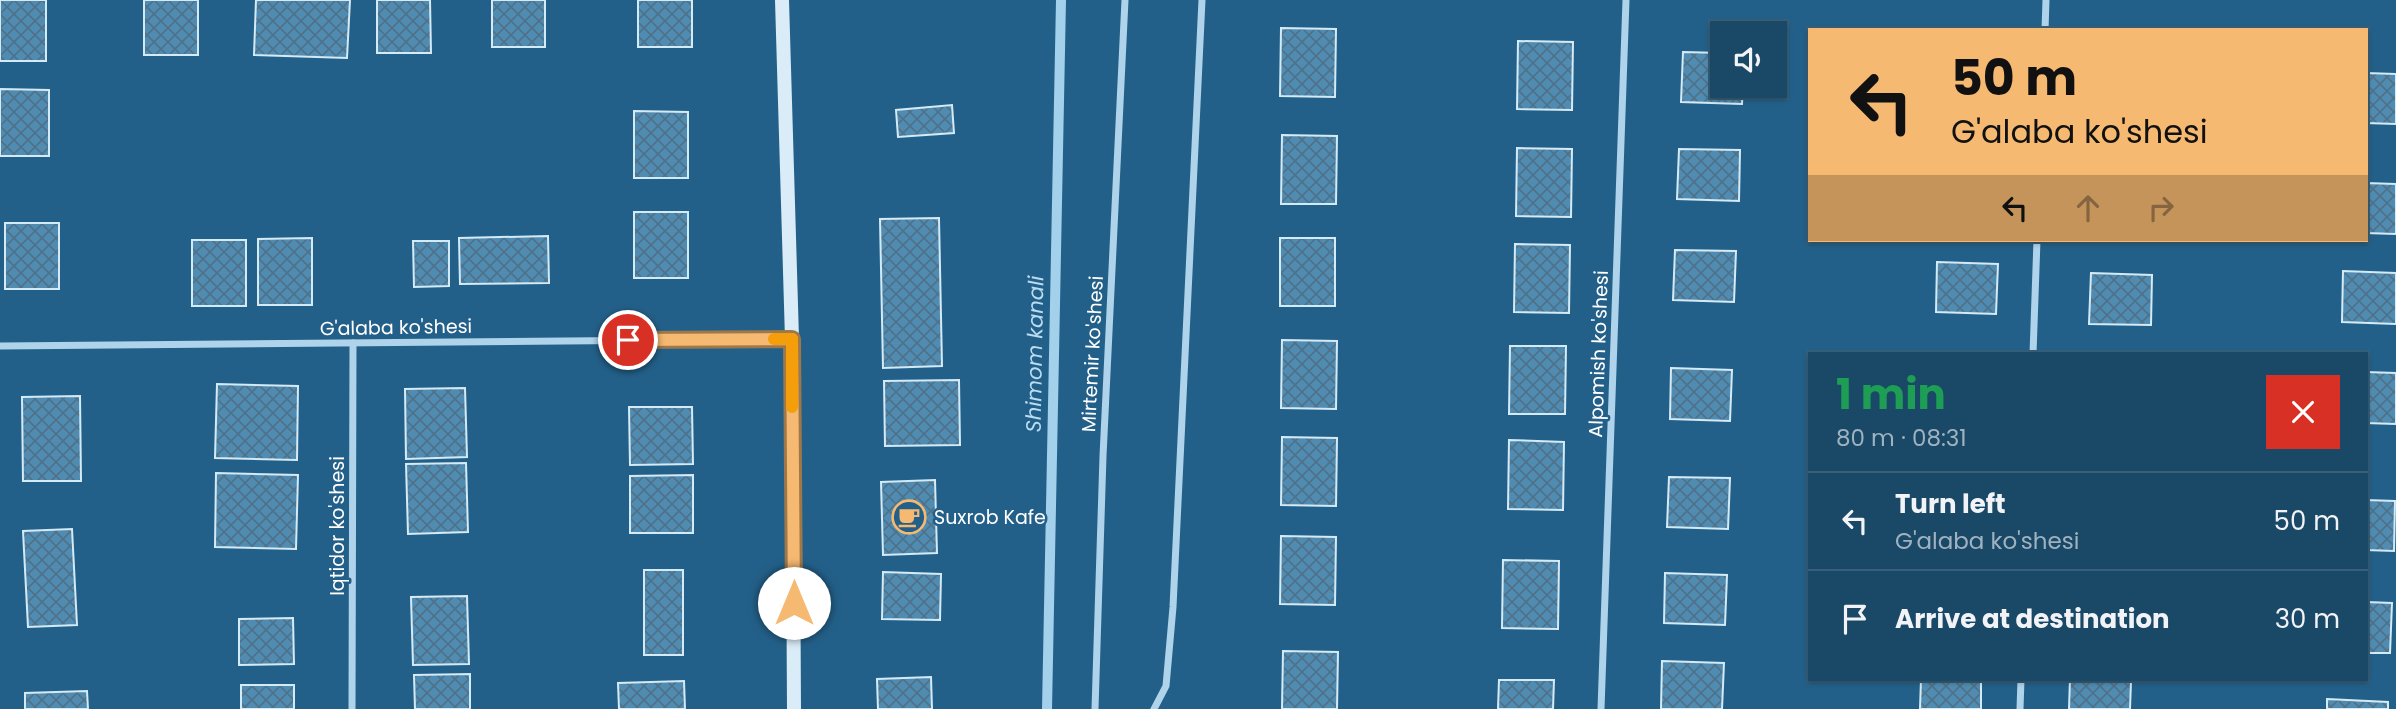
<!DOCTYPE html>
<meta charset="utf-8">
<style>
:root{--surface:#1a4867;--page:#234f6d;--text:#f1f3f6;--muted:#9fb2c0;--line:#38607b}
body{margin:0;font-family:Poppins,sans-serif;background:var(--page);color:var(--text);height:100vh;display:flex;flex-direction:column;font-size:26px;white-space:nowrap}
*{box-sizing:border-box;margin:0}
p{font-size:23px;color:var(--muted)}
.icon{flex:none;width:38px;height:38px;fill:none;stroke:currentColor;stroke-width:2;stroke-linecap:round;stroke-linejoin:round}
.map{position:relative;flex:1;overflow:hidden}
.panel{position:absolute;left:1808px;top:352px;width:560px;height:329px;display:flex;flex-direction:column;background:var(--surface);border-radius:0px;box-shadow:0 2px 5px #0004,0 0 0 2px var(--line)}
.panel>*{flex:none}
.top-card{position:absolute;left:1808px;top:28px;width:560px;height:214px;border-radius:0px;box-shadow:0 2px 5px #0004,0 0 0 2px var(--line);background:#f5b971;color:#111;overflow:hidden}
.buttons{position:absolute;left:1710px;top:21px;display:grid;gap:14px}
.buttons a{display:grid;place-items:center;width:77px;height:77px;border-radius:0px;background:var(--surface);box-shadow:0 2px 5px #0004,0 0 0 2px var(--line);font-size:35px}
.pin{position:absolute;display:grid;place-items:center;width:60px;height:60px;color:#fff;margin:-30px;border:4px solid #fff;border-radius:50%;box-shadow:0 2px 7px #0007}
.me{position:absolute;width:77px;margin:-38px;rotate:0deg;stroke-linejoin:round;filter:drop-shadow(0 0 5px #0008)}
.turn{display:flex;align-items:center;gap:24px;height:147px;padding:0 28px;font-size:32px}
.turn .icon{width:91px;height:91px;stroke-width:2.5}
.turn b{display:block;font-size:49px;line-height:60px}
.lanes{display:flex;align-items:center;height:66px;padding:0 28px;background:#0003;justify-content:center;gap:35px;direction:ltr}
.lanes .off{opacity:.35}
.round{display:grid;place-items:center;flex:none;width:74px;height:74px;border-radius:0px;background:var(--page)}
.headline{display:flex;align-items:center;justify-content:space-between;height:119px;padding:0 28px}
h1{font-size:42px;font-weight:700;line-height:52px;color:#1e9e55}
ul{padding:0;list-style:none}
li{display:flex;align-items:center;gap:21px;height:98px;padding:0 28px;border-top:2px solid var(--line)}
li div{flex:1}
li b{display:block;font-size:26px}
li em{font-style:normal}
.map>svg:first-child{display:block}
.lines{fill:none;stroke-linecap:round;stroke-linejoin:round}
.stream{stroke:#a3d0eb;stroke-width:10}
.building{fill:url(#building-cross-hatch);stroke:#d3eaf7;stroke-width:2}
.street{stroke:#afd3ea;stroke-width:7}
.secondary{stroke:#daecf8;stroke-width:14}
.route-casing{stroke:#9f7849;stroke-width:18}
.route{stroke:#f5b971;stroke-width:12}
.slow{stroke:#f59e0b;stroke-width:12}
.labels{text-anchor:middle;stroke-width:5;stroke-linejoin:round;paint-order:stroke}
.street-label{font-size:19px;fill:#fff;stroke:#236089}
.poi-label{font-size:19px;fill:#fff;stroke:#236089;text-anchor:start}
.water-label{font-size:21px;font-style:italic;fill:#badcf1;stroke:#236089}
</style>
<div class="map">
<svg width="2396" height="709" viewBox="0 0 2396 709">
<defs>
<pattern id="building-cross-hatch" width="8" height="8" patternUnits="userSpaceOnUse" patternTransform="scale(1.75)"><rect width="8" height="8" fill="#508cb2"/><path d="M0 0l8 8M0 8l8-8" fill="none" stroke="#4e7289"/></pattern>
</defs>
<rect width="100%" height="100%" fill="#236089"/>
<g class="lines">
<path class="stream" d="M1047,709L1061,0"/>
</g>
<g class="building">
<rect x="0" y="0" width="46" height="61"/>
<rect x="144" y="0" width="54" height="55"/>
<path d="M256,0H350L347,58L254,55Z"/>
<path d="M377,0H430L431,53H377Z"/>
<rect x="492" y="0" width="53" height="47"/>
<rect x="638" y="0" width="54" height="47"/>
<path d="M1281,28L1336,29L1335,97L1280,96Z"/>
<path d="M1518,41L1573,42L1572,110L1517,109Z"/>
<path d="M1683,52L1722,53V86H1743L1742,104L1681,102Z"/>
<path d="M2366,73L2396,74V124L2366,123Z"/>
<path d="M0,89L49,90V156H0Z"/>
<path d="M952,105L954,133L898,137L896,110Z"/>
<path d="M634,111L688,112V178H634Z"/>
<path d="M1282,135L1337,136L1336,204H1281Z"/>
<path d="M1517,148L1572,149L1571,217L1516,216Z"/>
<path d="M1679,149L1740,150L1739,201L1677,199Z"/>
<path d="M2366,183L2396,184V234L2366,233Z"/>
<rect x="634" y="212" width="54" height="66"/>
<path d="M939,218L942,366L883,368L880,219Z"/>
<rect x="5" y="223" width="54" height="66"/>
<path d="M548,236L549,283L460,284L459,238Z"/>
<path d="M312,238V305H258V239Z"/>
<rect x="1280" y="238" width="55" height="68"/>
<rect x="192" y="240" width="54" height="66"/>
<path d="M413,241H449V286L414,287Z"/>
<path d="M1515,244L1570,245L1569,313L1514,312Z"/>
<path d="M1675,250L1736,251L1734,302L1673,300Z"/>
<path d="M1937,262L1998,264L1996,314L1936,312Z"/>
<path d="M2343,271L2396,273V324L2342,322Z"/>
<path d="M2091,273L2152,275L2151,325L2089,324Z"/>
<path d="M1282,340L1337,341L1336,409L1281,408Z"/>
<path d="M1510,346H1566L1565,414H1509Z"/>
<path d="M1671,368L1732,370L1730,421L1670,419Z"/>
<path d="M2366,372L2396,373V424L2366,423Z"/>
<path d="M959,380L960,445L885,446L884,381Z"/>
<path d="M217,384L298,386L297,460L215,458Z"/>
<path d="M465,388L467,457L406,459L405,389Z"/>
<path d="M80,396L81,481H23L22,397Z"/>
<path d="M629,407H692L693,464L630,465Z"/>
<path d="M1282,437L1337,438L1336,506L1281,505Z"/>
<path d="M1509,440L1564,442L1563,510L1508,509Z"/>
<path d="M466,463L468,532L408,534L406,464Z"/>
<path d="M216,473L298,475L296,549L215,547Z"/>
<path d="M693,475V533H630V476Z"/>
<path d="M1669,477L1730,478L1728,529L1667,527Z"/>
<path d="M935,480L937,553L883,555L881,482Z"/>
<path d="M2366,500L2395,501L2394,551L2366,550Z"/>
<path d="M72,529L77,625L28,627L23,531Z"/>
<path d="M1281,536L1336,537L1335,605L1280,604Z"/>
<path d="M1503,560L1559,561L1558,629L1502,628Z"/>
<rect x="644" y="570" width="39" height="85"/>
<path d="M883,572L941,574L940,620L882,619Z"/>
<path d="M1665,573L1727,575L1725,625L1664,623Z"/>
<path d="M467,596L469,664L413,665L411,597Z"/>
<path d="M2366,602L2392,603L2390,653H2366Z"/>
<path d="M293,618L294,664L239,665V619Z"/>
<path d="M1283,651L1338,652L1337,709H1282Z"/>
<path d="M1662,661L1724,663L1722,709H1661Z"/>
<path d="M470,674V709H415L414,675Z"/>
<path d="M931,677L932,709H878L877,679Z"/>
<path d="M1921,679H1981V709H1920Z"/>
<path d="M2070,679L2131,681L2130,709H2069Z"/>
<path d="M1499,680H1554L1553,709H1498Z"/>
<path d="M684,681L685,709H619L618,683Z"/>
<rect x="241" y="685" width="53" height="24"/>
<path d="M87,691L88,709H25V693Z"/>
<path d="M2327,699L2388,702V709H2327Z"/>
</g>
<g class="lines">
<g class="street">
<path d="M2045,30L2046,0"/>
<path d="M0,346L792,339"/>
<path d="M2033,354L2037,240"/>
<path d="M352,709L353,343"/>
<path d="M1095,709L1103,456L1125,0"/>
<path d="M1154,709L1166,686L1173,607L1202,0"/>
<path d="M1601,709L1626,0"/>
<path d="M2020,709L2021,679"/>
</g>
<path class="secondary" d="M782,0L792,339L794,709"/>
</g>
<g class="lines">
<defs>
<path id="route" d="M628,340L792,339L794,603"/>
</defs>
<use href="#route" class="route-casing"/>
<use href="#route" class="route"/>
<path class="slow" d="M774,339H792V407"/>
</g>
<defs>
<symbol id="cafe-ring" viewBox="-11 -11 22 22"><circle r="9.5" fill="#236089" stroke="#f5b971" stroke-width="1.5"/><path d="M-5.5-4.5H6V0H3Q3 3.5 0 3.5H-2.5Q-5.5 3.5-5.5 0ZM3-3.2v2h1.7v-2ZM-6 4.5H4V6H-6Z" fill="#f5b971"/></symbol>
</defs>
<g fill-rule="evenodd">
<use href="#cafe-ring" x="890" y="498" width="38" height="38"/>
</g>
<g class="labels">
<g class="street-label">
<text transform="translate(396 327) rotate(-1)" y="7">G'alaba ko'shesi</text>
<text transform="translate(1092 354) rotate(-87)" y="7">Mirtemir ko'shesi</text>
<text transform="translate(1598 354) rotate(-88)" y="7">Alpomish ko'shesi</text>
<text transform="translate(337 526) rotate(-90)" y="7">Iqtidor ko'shesi</text>
</g>
<g class="poi-label">
<text x="934" y="524">Suxrob Kafe</text>
</g>
<g class="water-label">
<text transform="translate(1035 354) rotate(-89)" y="7">Shimom kanali</text>
</g>
</g>
</svg>
<div class="buttons">
<a><svg class="icon" aria-label="sound" viewBox="0 0 24 24"><path d="M4 9h4l5-4v14l-5-4H4zM17 9q2 3 0 6"/></svg></a>
</div>
<div class="pin" style="left:628px;top:340px;background:#d93025"><svg class="icon" aria-label="arrive" viewBox="0 0 24 24"><path d="M6 21V4h12l-3 4 3 4H6"/></svg></div>
<svg class="me" style="left:794px;top:603px" viewBox="-20 -20 40 40"><circle r="19" fill="#fff"/><path d="M0-13L10 11 0 6-10 11z" fill="#f5b971"/></svg>
<div class="top-card">
<div class="turn"><svg class="icon" aria-label="left" viewBox="0 0 24 24"><path d="M17 20v-9H6M10 6l-5 5 5 5"/></svg><div><b>50 m</b>G'alaba ko'shesi</div></div>
<div class="lanes"><svg class="icon" aria-label="left" viewBox="0 0 24 24"><path d="M17 20v-9H6M10 6l-5 5 5 5"/></svg><svg class="icon off" aria-label="ahead" viewBox="0 0 24 24"><path d="M12 20V5M6 11l6-6 6 6"/></svg><svg class="icon off" aria-label="right" viewBox="0 0 24 24"><path d="M7 20v-9h11M14 6l5 5-5 5"/></svg></div>
</div>
<section class="panel">
<div class="headline"><div><h1>1 min</h1><p>80 m · 08:31</p></div><a class="round" style="background:#d93025;color:#fff"><svg class="icon" aria-label="close" viewBox="0 0 24 24"><path d="M6 6l12 12M18 6L6 18"/></svg></a></div>
<ul>
<li><svg class="icon" aria-label="left" viewBox="0 0 24 24"><path d="M17 20v-9H6M10 6l-5 5 5 5"/></svg><div><b>Turn left</b><p>G'alaba ko'shesi</p></div><em>50 m</em></li>
<li><svg class="icon" aria-label="arrive" viewBox="0 0 24 24"><path d="M6 21V4h12l-3 4 3 4H6"/></svg><div><b>Arrive at destination</b></div><em>30 m</em></li>
</ul>
</section>
</div>
